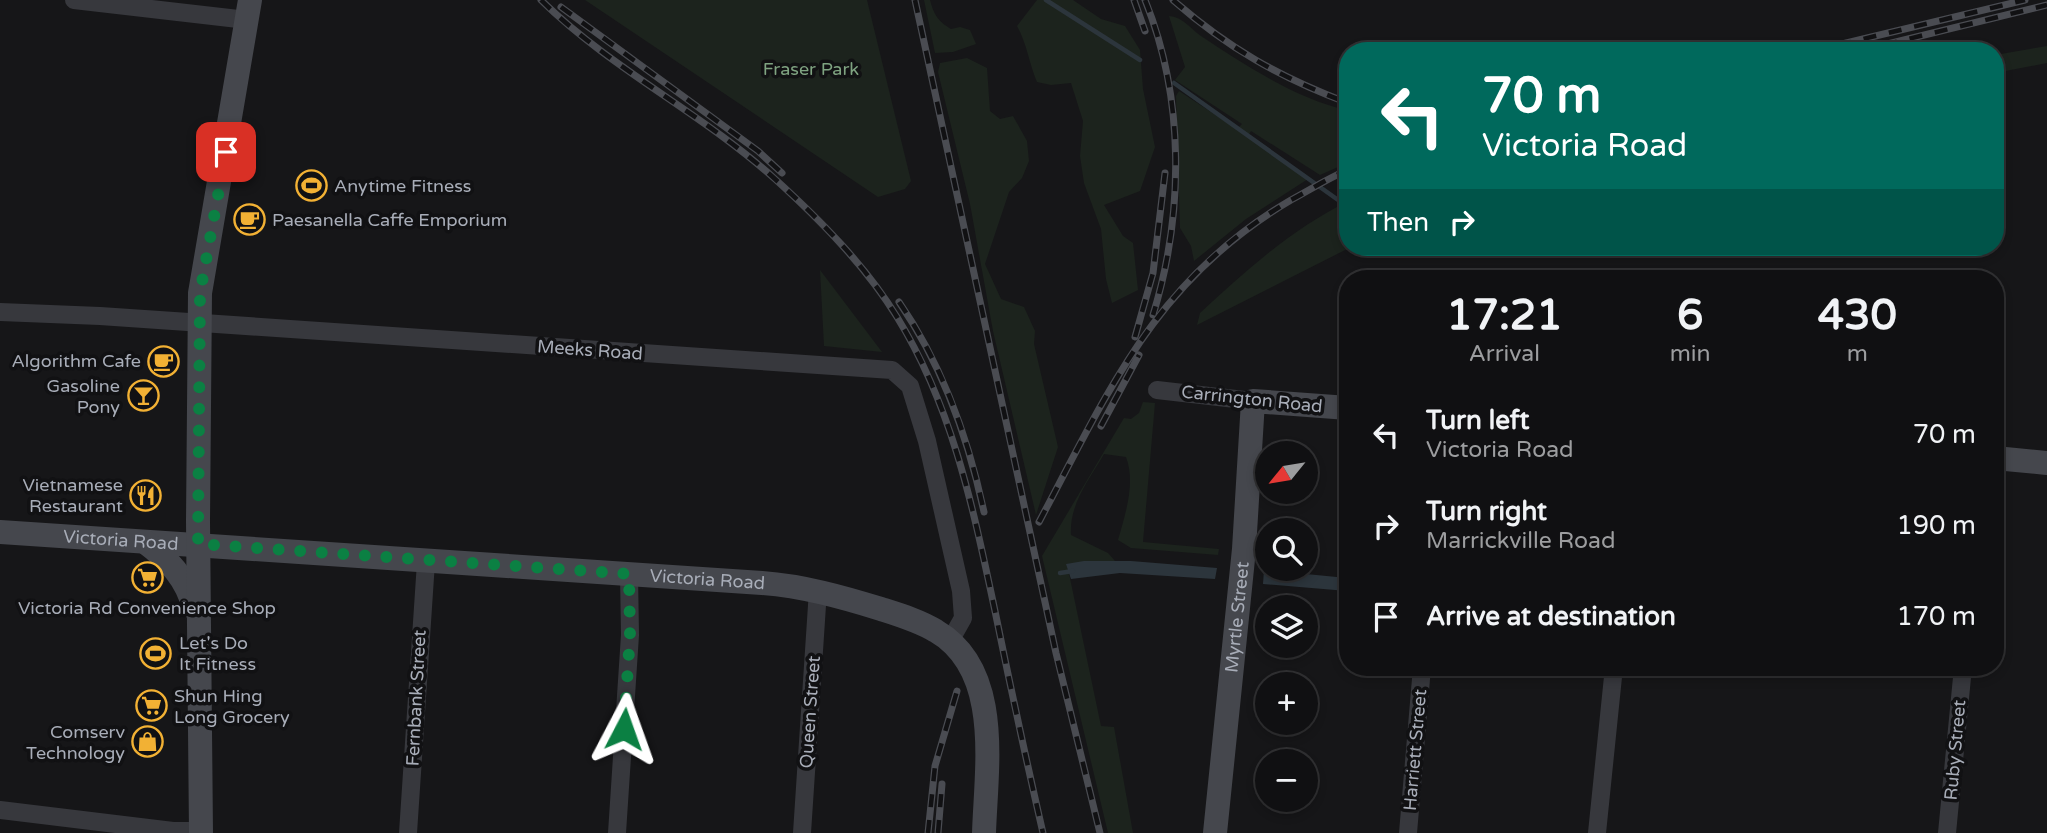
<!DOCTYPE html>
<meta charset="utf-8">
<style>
:root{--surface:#101012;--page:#19191b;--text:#f1f3f6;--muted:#9c9d9f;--line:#303032}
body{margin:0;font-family:"Varela Round",sans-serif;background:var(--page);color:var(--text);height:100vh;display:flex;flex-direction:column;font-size:26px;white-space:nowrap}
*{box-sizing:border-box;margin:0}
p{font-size:23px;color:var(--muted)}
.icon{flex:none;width:38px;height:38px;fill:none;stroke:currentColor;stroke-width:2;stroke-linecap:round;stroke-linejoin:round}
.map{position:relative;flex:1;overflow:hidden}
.sheet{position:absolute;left:1339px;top:270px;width:665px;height:406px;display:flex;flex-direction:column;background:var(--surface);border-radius:28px;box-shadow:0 4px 10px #0003,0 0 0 2px var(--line)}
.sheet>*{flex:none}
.guide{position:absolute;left:1339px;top:42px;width:665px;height:214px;border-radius:28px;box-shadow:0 4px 10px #0003,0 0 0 2px var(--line);background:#00695c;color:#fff;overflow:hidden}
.needle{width:46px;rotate:240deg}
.tools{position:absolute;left:1255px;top:441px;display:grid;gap:14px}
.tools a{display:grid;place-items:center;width:63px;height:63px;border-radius:50%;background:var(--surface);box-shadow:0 4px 10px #0003,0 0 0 2px var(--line);font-size:35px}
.pin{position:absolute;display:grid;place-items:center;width:60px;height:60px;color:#fff;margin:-30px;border-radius:14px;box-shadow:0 4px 10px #0006}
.me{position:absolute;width:77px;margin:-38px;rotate:4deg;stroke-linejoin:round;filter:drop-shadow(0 0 5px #0008)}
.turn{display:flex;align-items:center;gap:24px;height:147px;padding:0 28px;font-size:32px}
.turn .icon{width:91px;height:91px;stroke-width:2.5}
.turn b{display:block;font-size:49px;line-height:60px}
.then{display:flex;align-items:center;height:66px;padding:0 28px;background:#0003;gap:14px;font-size:26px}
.eta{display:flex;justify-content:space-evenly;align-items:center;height:119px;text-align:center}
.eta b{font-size:42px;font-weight:700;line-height:49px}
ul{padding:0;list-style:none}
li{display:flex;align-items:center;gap:21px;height:91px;padding:0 28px}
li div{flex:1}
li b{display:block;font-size:26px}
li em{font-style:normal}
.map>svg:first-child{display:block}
.green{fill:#1c231d}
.water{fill:#2c353c}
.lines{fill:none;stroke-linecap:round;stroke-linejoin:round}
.stream{stroke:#2c353c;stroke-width:4.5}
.street{stroke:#37383d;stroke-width:18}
.secondary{stroke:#45474d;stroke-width:24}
.rail-casing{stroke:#4a4c52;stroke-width:7}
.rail{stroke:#111113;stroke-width:4.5;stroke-dasharray:13;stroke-linecap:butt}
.route{stroke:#0b8043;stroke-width:12;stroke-dasharray:0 21.6}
.labels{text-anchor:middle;stroke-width:7;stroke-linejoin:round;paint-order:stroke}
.park-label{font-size:18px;fill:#7fa381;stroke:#111113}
.poi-label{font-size:18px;fill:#a8adb8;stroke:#111113;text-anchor:start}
.street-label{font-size:18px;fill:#a8adb8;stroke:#111113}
</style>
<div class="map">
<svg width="2047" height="833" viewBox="0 0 2047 833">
<rect width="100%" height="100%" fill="#161618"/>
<g class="green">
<path d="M585,0H867L911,181L905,189L878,197Z"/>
<path d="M924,0H930C934,15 938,21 951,29L960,27L970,30L976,44L953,52L935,53Z"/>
<path d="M1037,0H1073L1101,19L1125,26L1140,50L1143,89L1155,147L1140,191L1104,205L1123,236L1133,243L1138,290L1112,303L1106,279L1101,229L1084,183L1080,156L1083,121L1071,83L1051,85L1037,82C1029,63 1027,44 1017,26Z"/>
<path d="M1169,16C1183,17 1190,28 1201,36C1245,65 1296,99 1347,110V163L1320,175L1251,131L1248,136L1308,179L1246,219L1194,261L1191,246L1180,228L1176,96L1179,91L1237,129L1242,124L1175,80L1185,67Z"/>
<path d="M2047,46V63L1995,73V55Z"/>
<path d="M967,58L987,68L990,111L1000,119L1013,116L1027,141L1029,161L1022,178L1009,192L985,264L1001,299L1024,307L1035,331L1034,344L1058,447L1036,515L993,331L970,204L938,72L940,63Z"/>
<path d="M1347,202L1348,247H1351L1197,325L1200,313C1247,270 1290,230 1347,202Z"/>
<path d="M820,270L882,352L824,346Z"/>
<path d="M1143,402L1155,403L1143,542L1219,549L1218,555L1131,548L1118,540C1125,515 1136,483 1126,457L1104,454C1089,480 1069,504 1071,535L1108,553L1115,561L1067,564L1101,726L1114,727L1133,833H1108L1042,556L1124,418L1131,419L1139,413Z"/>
</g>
<g class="water">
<path d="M1084,561H1131L1217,568L1215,579L1120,573L1071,579L1066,564Z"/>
<path d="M1264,570L1347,578V591L1263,584Z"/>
</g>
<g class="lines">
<g class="stream">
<path d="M1046,0L1140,60"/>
<path d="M1174,83L1348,207"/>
<path d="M1060,573L1073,571"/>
</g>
<g class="street">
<path d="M74,0L247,20"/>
<path d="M0,312L100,316L892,370L910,386L927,441L961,591L963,618L950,641"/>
<path d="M1157,390L1253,401"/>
<path d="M0,810L173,831H201"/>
<path d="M408,833L426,562"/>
<path d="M617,833L630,635L629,574"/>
<path d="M802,833L818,590"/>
<path d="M1408,833L1422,667"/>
<path d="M1597,833L1614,667"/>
<path d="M1947,833L1963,667"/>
</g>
<g class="secondary">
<path d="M1995,458L2047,463"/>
<path id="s1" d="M0,532L762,583C803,586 842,597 881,609C900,615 920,621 936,631C1003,670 986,768 984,833"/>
<path d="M145,542C168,559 187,579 194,608"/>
<path d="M201,833L198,521L200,293L250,0"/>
<path id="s2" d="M1215,833L1244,549L1253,401L1348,408"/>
</g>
<defs>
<g id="rail">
<path d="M541,0C611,69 702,113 775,179C820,220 865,265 897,317C953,408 973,508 995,611C1010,685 1026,759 1043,833"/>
<path d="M915,0L1056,653L1100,833"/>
<path d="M1134,0L1145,31"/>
<path d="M1145,0C1185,99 1184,214 1153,315"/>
<path d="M1173,0C1228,48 1279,77 1348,103"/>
<path d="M561,7L758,151L782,173"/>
<path d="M1813,51L2025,0"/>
<path d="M1859,51L2047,5"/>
<path d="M899,302C943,366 968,437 984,512"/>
<path d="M1135,337L1153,273L1165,173"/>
<path d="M1101,426L1139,355"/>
<path d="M1039,522C1109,390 1156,279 1291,200C1310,190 1328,178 1348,170"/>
<path d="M928,833L935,766L957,691"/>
<path d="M938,833L942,784"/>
</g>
</defs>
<use href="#rail" class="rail-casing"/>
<use href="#rail" class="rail"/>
</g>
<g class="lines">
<path class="route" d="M226,152L200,293L198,544L629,574L630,635L624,729"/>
</g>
<defs>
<symbol id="stadium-ring" viewBox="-11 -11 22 22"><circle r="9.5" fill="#111113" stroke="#f2b134" stroke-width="1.5"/><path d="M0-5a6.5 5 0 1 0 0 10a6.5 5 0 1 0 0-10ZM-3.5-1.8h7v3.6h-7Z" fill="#f2b134"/></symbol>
<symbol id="cafe-ring" viewBox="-11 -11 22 22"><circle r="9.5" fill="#111113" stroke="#f2b134" stroke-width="1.5"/><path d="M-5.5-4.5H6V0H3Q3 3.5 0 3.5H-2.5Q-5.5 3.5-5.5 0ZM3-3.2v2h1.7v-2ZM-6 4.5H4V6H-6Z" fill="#f2b134"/></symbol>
<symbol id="bar-ring" viewBox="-11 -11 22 22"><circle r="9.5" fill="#111113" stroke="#f2b134" stroke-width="1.5"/><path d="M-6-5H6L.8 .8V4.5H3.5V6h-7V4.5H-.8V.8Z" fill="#f2b134"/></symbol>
<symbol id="restaurant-ring" viewBox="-11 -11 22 22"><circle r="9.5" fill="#111113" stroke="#f2b134" stroke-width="1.5"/><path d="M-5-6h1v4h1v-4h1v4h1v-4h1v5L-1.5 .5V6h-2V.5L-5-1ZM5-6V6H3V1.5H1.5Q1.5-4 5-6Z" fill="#f2b134"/></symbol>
<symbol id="supermarket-ring" viewBox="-11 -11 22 22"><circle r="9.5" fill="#111113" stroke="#f2b134" stroke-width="1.5"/><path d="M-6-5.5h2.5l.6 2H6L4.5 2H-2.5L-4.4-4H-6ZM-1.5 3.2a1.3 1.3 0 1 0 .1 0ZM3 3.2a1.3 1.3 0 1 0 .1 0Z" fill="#f2b134"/></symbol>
<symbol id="shop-ring" viewBox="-11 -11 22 22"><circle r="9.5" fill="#111113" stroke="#f2b134" stroke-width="1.5"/><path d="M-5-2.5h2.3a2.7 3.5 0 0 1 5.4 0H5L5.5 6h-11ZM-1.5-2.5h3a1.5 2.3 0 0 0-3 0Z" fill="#f2b134"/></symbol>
</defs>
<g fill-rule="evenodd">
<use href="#stadium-ring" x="294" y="168" width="35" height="35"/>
<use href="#cafe-ring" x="232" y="202" width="35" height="35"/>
<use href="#cafe-ring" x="146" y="344" width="35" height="35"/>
<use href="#bar-ring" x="126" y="378" width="35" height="35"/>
<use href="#restaurant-ring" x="128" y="478" width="35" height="35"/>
<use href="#supermarket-ring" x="130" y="560" width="35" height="35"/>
<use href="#stadium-ring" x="138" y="636" width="35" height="35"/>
<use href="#supermarket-ring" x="134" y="688" width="35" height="35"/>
<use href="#shop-ring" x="130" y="724" width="35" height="35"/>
</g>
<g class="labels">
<g class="park-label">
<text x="811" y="75">Fraser Park</text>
</g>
<g class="poi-label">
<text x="334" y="192">Anytime Fitness</text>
<text x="272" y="226">Paesanella Caffe Emporium</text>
<text x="141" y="367" text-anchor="end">Algorithm Cafe</text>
<text x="120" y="392" text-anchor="end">Gasoline<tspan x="120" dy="21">Pony</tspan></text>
<text x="123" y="491" text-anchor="end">Vietnamese<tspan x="123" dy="21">Restaurant</tspan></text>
<text x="147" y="614" text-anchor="middle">Victoria Rd Convenience Shop</text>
<text x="179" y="649">Let's Do<tspan x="179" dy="21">It Fitness</tspan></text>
<text x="174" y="702">Shun Hing<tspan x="174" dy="21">Long Grocery</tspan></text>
<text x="125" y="738" text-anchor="end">Comserv<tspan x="125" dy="21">Technology</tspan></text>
</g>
<g class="street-label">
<text transform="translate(590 350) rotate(4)" y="6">Meeks Road</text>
<text transform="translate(1252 399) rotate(6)" y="6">Carrington Road</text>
<text dy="6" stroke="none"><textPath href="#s1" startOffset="121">Victoria Road</textPath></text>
<text dy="6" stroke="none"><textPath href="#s1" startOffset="709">Victoria Road</textPath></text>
<text dy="6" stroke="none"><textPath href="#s2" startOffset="217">Myrtle Street</textPath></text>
<text transform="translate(416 698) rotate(-87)" y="6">Fernbank Street</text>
<text transform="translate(810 712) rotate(-86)" y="6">Queen Street</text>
<text transform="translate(1415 750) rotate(-85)" y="6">Harriett Street</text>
<text transform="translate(1955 750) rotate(-85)" y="6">Ruby Street</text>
</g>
</g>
</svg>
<div class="tools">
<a><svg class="needle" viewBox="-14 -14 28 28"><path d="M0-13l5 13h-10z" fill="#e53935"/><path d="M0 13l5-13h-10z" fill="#9c9d9f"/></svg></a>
<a><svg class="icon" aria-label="search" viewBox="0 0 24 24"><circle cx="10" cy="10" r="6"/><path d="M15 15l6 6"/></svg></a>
<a><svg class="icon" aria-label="layers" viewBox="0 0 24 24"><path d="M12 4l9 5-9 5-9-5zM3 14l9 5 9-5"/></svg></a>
<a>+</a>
<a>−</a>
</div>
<div class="pin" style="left:226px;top:152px;background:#d93025"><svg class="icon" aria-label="arrive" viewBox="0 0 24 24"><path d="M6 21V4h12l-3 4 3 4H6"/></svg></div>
<svg class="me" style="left:624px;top:729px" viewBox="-20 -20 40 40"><path d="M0-17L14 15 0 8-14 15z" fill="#0b8043" stroke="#fff" stroke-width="4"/></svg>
<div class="guide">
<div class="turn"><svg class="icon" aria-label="left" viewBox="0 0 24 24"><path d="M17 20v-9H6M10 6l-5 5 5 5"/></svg><div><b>70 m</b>Victoria Road</div></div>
<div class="then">Then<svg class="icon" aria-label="right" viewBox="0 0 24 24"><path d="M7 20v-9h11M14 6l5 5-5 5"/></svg></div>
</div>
<section class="sheet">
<div class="eta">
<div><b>17:21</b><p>Arrival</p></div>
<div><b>6</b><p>min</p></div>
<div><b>430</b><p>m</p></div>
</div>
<ul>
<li><svg class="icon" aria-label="left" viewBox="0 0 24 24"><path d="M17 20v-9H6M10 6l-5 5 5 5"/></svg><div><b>Turn left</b><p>Victoria Road</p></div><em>70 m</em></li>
<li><svg class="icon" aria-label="right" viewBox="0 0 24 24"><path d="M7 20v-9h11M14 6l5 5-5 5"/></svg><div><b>Turn right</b><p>Marrickville Road</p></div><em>190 m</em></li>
<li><svg class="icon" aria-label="arrive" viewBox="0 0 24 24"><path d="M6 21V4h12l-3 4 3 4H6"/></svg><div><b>Arrive at destination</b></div><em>170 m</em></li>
</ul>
</section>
</div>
